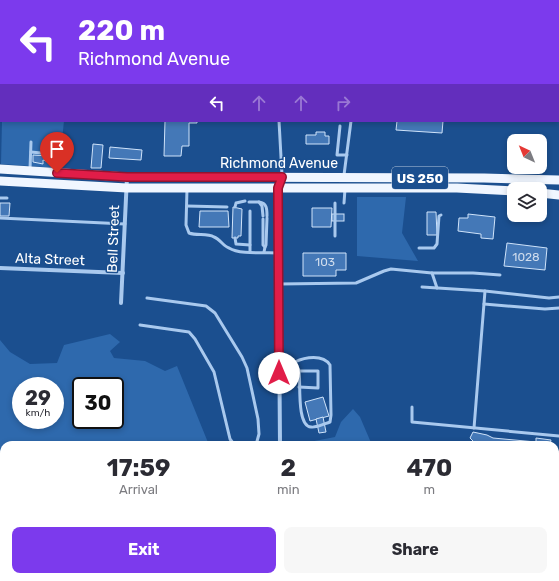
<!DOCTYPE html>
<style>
:root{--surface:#fff;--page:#f7f7f7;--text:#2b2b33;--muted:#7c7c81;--accent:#7c3aed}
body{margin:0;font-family:Rubik,sans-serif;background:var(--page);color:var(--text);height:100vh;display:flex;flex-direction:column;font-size:15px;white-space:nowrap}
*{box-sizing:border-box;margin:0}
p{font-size:13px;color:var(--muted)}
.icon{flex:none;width:22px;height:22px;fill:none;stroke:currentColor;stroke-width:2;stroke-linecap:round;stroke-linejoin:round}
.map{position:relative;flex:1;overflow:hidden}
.sheet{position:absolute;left:0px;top:441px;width:559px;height:140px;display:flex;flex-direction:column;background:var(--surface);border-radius:12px 12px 0 0;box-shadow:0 2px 6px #0003}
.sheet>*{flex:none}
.banner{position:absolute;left:0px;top:0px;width:559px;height:122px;box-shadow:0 2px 6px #0003;background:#7c3aed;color:#fff;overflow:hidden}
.needle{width:26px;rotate:317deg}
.tools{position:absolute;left:507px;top:134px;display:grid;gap:8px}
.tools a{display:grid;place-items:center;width:40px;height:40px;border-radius:8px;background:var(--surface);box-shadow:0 2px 6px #0003;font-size:20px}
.speed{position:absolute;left:12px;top:377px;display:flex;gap:8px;font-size:20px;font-weight:700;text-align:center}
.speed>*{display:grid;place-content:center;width:52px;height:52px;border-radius:50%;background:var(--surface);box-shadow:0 2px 6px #0003;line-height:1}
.speed small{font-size:10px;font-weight:400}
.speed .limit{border:2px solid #111;border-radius:6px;background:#fff;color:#111}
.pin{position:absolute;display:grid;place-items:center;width:34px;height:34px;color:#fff;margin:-41px -17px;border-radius:50% 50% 50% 0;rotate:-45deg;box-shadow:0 0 4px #0007}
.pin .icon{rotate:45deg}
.me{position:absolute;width:44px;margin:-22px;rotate:0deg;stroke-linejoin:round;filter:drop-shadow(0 0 3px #0008)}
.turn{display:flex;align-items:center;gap:14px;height:84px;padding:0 12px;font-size:18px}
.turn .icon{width:52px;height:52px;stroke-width:2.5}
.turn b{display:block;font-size:28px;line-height:34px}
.lanes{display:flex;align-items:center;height:38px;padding:0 12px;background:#0003;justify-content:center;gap:20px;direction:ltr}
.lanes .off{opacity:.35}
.eta{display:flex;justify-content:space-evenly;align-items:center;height:68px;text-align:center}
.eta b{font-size:24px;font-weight:700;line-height:28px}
.cta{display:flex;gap:8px;margin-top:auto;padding:8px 12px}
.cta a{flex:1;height:46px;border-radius:8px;background:var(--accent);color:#fff;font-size:16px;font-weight:700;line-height:46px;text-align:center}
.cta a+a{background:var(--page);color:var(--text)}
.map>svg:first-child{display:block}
.green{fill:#2e69ad;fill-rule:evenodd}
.building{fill:#4478b7;stroke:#cfe3fa}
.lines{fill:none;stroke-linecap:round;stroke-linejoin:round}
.lane{stroke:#a9c9ee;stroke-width:3}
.street{stroke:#a9c9ee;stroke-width:4}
.primary{stroke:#f0f6ff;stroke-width:9}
.route-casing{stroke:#92132f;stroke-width:10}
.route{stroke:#e11d48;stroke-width:7}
.labels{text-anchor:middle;stroke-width:3;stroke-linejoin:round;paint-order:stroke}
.number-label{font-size:12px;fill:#d0dded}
.shield{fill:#1b4f8f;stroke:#bbcadd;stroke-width:1}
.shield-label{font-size:13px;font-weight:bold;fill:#fff}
.street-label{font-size:14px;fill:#fff;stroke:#1b4f8f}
</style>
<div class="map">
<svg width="559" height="581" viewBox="0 0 559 581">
<rect width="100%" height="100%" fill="#1b4f8f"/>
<g class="green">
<path d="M2,121H64L59,168L1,164Z"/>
<path d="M357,197H406L402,233L418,261L357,256Z"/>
<path d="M110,334L120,342L110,351L114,358L145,361L165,371L177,366L209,445H4V577H263L264,581H0V340L10,352L30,364L57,363L64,345ZM21,386H55V420H21ZM81,386H115V420H81Z"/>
<path d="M353,409L360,417L372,445H301L304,443L335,437L341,422Z"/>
<path d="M555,567L559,568V581H501V577H555Z"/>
<path d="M347,577H412L413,581H347Z"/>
</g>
<g class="building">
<path d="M297,0H361V1Z"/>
<path d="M165,121H197V123H189V146H182L181,156H164Z"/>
<path d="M397,121H443L442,133L396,130Z"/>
<path d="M316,132H325V136H329V144H306V135H316Z"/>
<path d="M525,140H544V161H540V141H524Z"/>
<path d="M93,144L103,145L101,168H91Z"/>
<path d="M110,147L142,150L141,160L109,158Z"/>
<path d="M33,155L48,156V159L46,161L43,160V164L33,162Z"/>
<path d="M0,203H10L9,216H0Z"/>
<path d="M233,207L242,209L241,236H238V238H232Z"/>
<path d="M312,208H332L331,227H312Z"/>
<path d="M200,211H228L229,227H199Z"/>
<path d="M427,212H436L437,235H427Z"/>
<rect x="332" y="214" width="12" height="7"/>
<path d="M468,214L495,217L493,239L481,238V234L458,231L459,218H468Z"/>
<path d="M507,243L547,248L545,270L504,266Z"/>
<path d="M303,253H346V270H336V276H303Z"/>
<path d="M323,397L329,416L310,421L305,402Z"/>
<path d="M323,417L326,432L319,433L316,419Z"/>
<path d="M473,432L487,435L493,438L536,442V438L551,440L550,445H473L474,442L470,438Z"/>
<path d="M555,455L559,456V548L555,547Z"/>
</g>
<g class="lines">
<g class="lane">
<path d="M199,0L200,1"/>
<path d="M244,1V0"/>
<path d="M364,1V0"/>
<path d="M279,121L282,175"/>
<path d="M340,126L337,155H347"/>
<path d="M31,152L51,154V159"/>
<path d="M30,169L31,142"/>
<path d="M344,175L351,121"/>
<path d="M187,189L186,225L189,233C197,236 207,233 214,237C220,239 223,246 229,248C240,255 265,252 279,253"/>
<path d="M0,198H7"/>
<path d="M249,202H259L262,206L263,216"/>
<path d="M259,202C267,203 267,209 267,216"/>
<path d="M344,203L345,189"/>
<path d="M187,206L227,207"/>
<path d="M235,207L236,203L245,201"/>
<path d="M250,211V252"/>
<path d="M0,218L125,224"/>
<path d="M263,219V245L265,247"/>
<path d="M335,236V203"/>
<path d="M235,238L236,244L250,245"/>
<path d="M419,248H434L437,244L439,216L441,215"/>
<path d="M264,252L265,247L266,245L267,218"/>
<path d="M432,273L437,288"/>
<path d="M279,284L356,283L384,271L391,269L432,273H473L500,275"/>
<path d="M422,287L485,291L549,298L559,297"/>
<path d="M147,298L206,306L215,313L242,357L247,368L258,419L259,434L256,445"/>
<path d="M484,304L545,309L559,308"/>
<path d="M140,325L189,332L195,339L214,372L230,439L233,443L238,445"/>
<path d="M279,361L295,362C296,365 298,368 299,371C301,380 296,426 311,427C316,428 324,424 330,422L331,415L330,365C323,354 305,357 295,362"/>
<path d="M299,371H318V388L299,387"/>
<path d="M412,407V422L559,436"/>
<path d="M474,428L485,291"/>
</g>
<g class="street">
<path d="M6,1V0"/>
<path d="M0,11L1,12"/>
<path d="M0,66H1"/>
<path d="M0,104L1,89"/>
<path d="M0,268L123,273"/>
<path d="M121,303L127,177"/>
<path d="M280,445L278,188L282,178"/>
</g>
<g class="primary">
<path d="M0,169L127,177L484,178L559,180"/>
<path d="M0,181L127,188H457L514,191"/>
<path d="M540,193L559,195"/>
</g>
</g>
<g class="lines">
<defs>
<path id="route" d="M57,173L127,177H282L278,188L279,373"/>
</defs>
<use href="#route" class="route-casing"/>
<use href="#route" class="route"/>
</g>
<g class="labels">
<g class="number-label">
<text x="526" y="261">1028</text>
<text x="325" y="266">103</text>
</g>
<rect class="shield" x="392" y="167" width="56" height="22" rx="3"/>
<g class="shield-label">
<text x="420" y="183">US 250</text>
</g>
<g class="street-label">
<text x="279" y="168">Richmond Avenue</text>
<text transform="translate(113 239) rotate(-88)" y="5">Bell Street</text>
<text transform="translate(50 259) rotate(2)" y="5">Alta Street</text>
</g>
</g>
</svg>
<div class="tools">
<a><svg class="needle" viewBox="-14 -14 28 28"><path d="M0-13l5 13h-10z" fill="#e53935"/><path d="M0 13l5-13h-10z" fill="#7c7c81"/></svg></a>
<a><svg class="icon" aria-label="layers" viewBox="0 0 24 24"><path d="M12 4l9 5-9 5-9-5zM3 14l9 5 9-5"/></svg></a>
</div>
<div class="speed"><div>29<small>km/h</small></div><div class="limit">30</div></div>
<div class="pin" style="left:57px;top:173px;background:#d93025"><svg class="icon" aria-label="arrive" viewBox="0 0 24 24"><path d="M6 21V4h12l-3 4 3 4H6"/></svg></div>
<svg class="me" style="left:279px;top:373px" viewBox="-20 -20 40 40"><circle r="19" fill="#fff"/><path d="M0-13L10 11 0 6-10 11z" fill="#e11d48"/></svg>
<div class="banner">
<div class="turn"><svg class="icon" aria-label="left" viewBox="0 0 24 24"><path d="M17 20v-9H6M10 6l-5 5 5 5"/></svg><div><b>220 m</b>Richmond Avenue</div></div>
<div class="lanes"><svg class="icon" aria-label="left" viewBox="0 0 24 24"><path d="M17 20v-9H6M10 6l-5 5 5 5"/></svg><svg class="icon off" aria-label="ahead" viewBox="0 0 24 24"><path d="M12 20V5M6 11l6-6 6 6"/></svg><svg class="icon off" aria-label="ahead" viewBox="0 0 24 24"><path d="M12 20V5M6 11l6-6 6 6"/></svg><svg class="icon off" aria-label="right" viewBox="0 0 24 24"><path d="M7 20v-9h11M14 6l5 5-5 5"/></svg></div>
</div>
<section class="sheet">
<div class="eta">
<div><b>17:59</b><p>Arrival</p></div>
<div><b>2</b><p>min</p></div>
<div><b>470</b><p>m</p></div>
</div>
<div class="cta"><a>Exit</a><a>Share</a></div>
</section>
</div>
